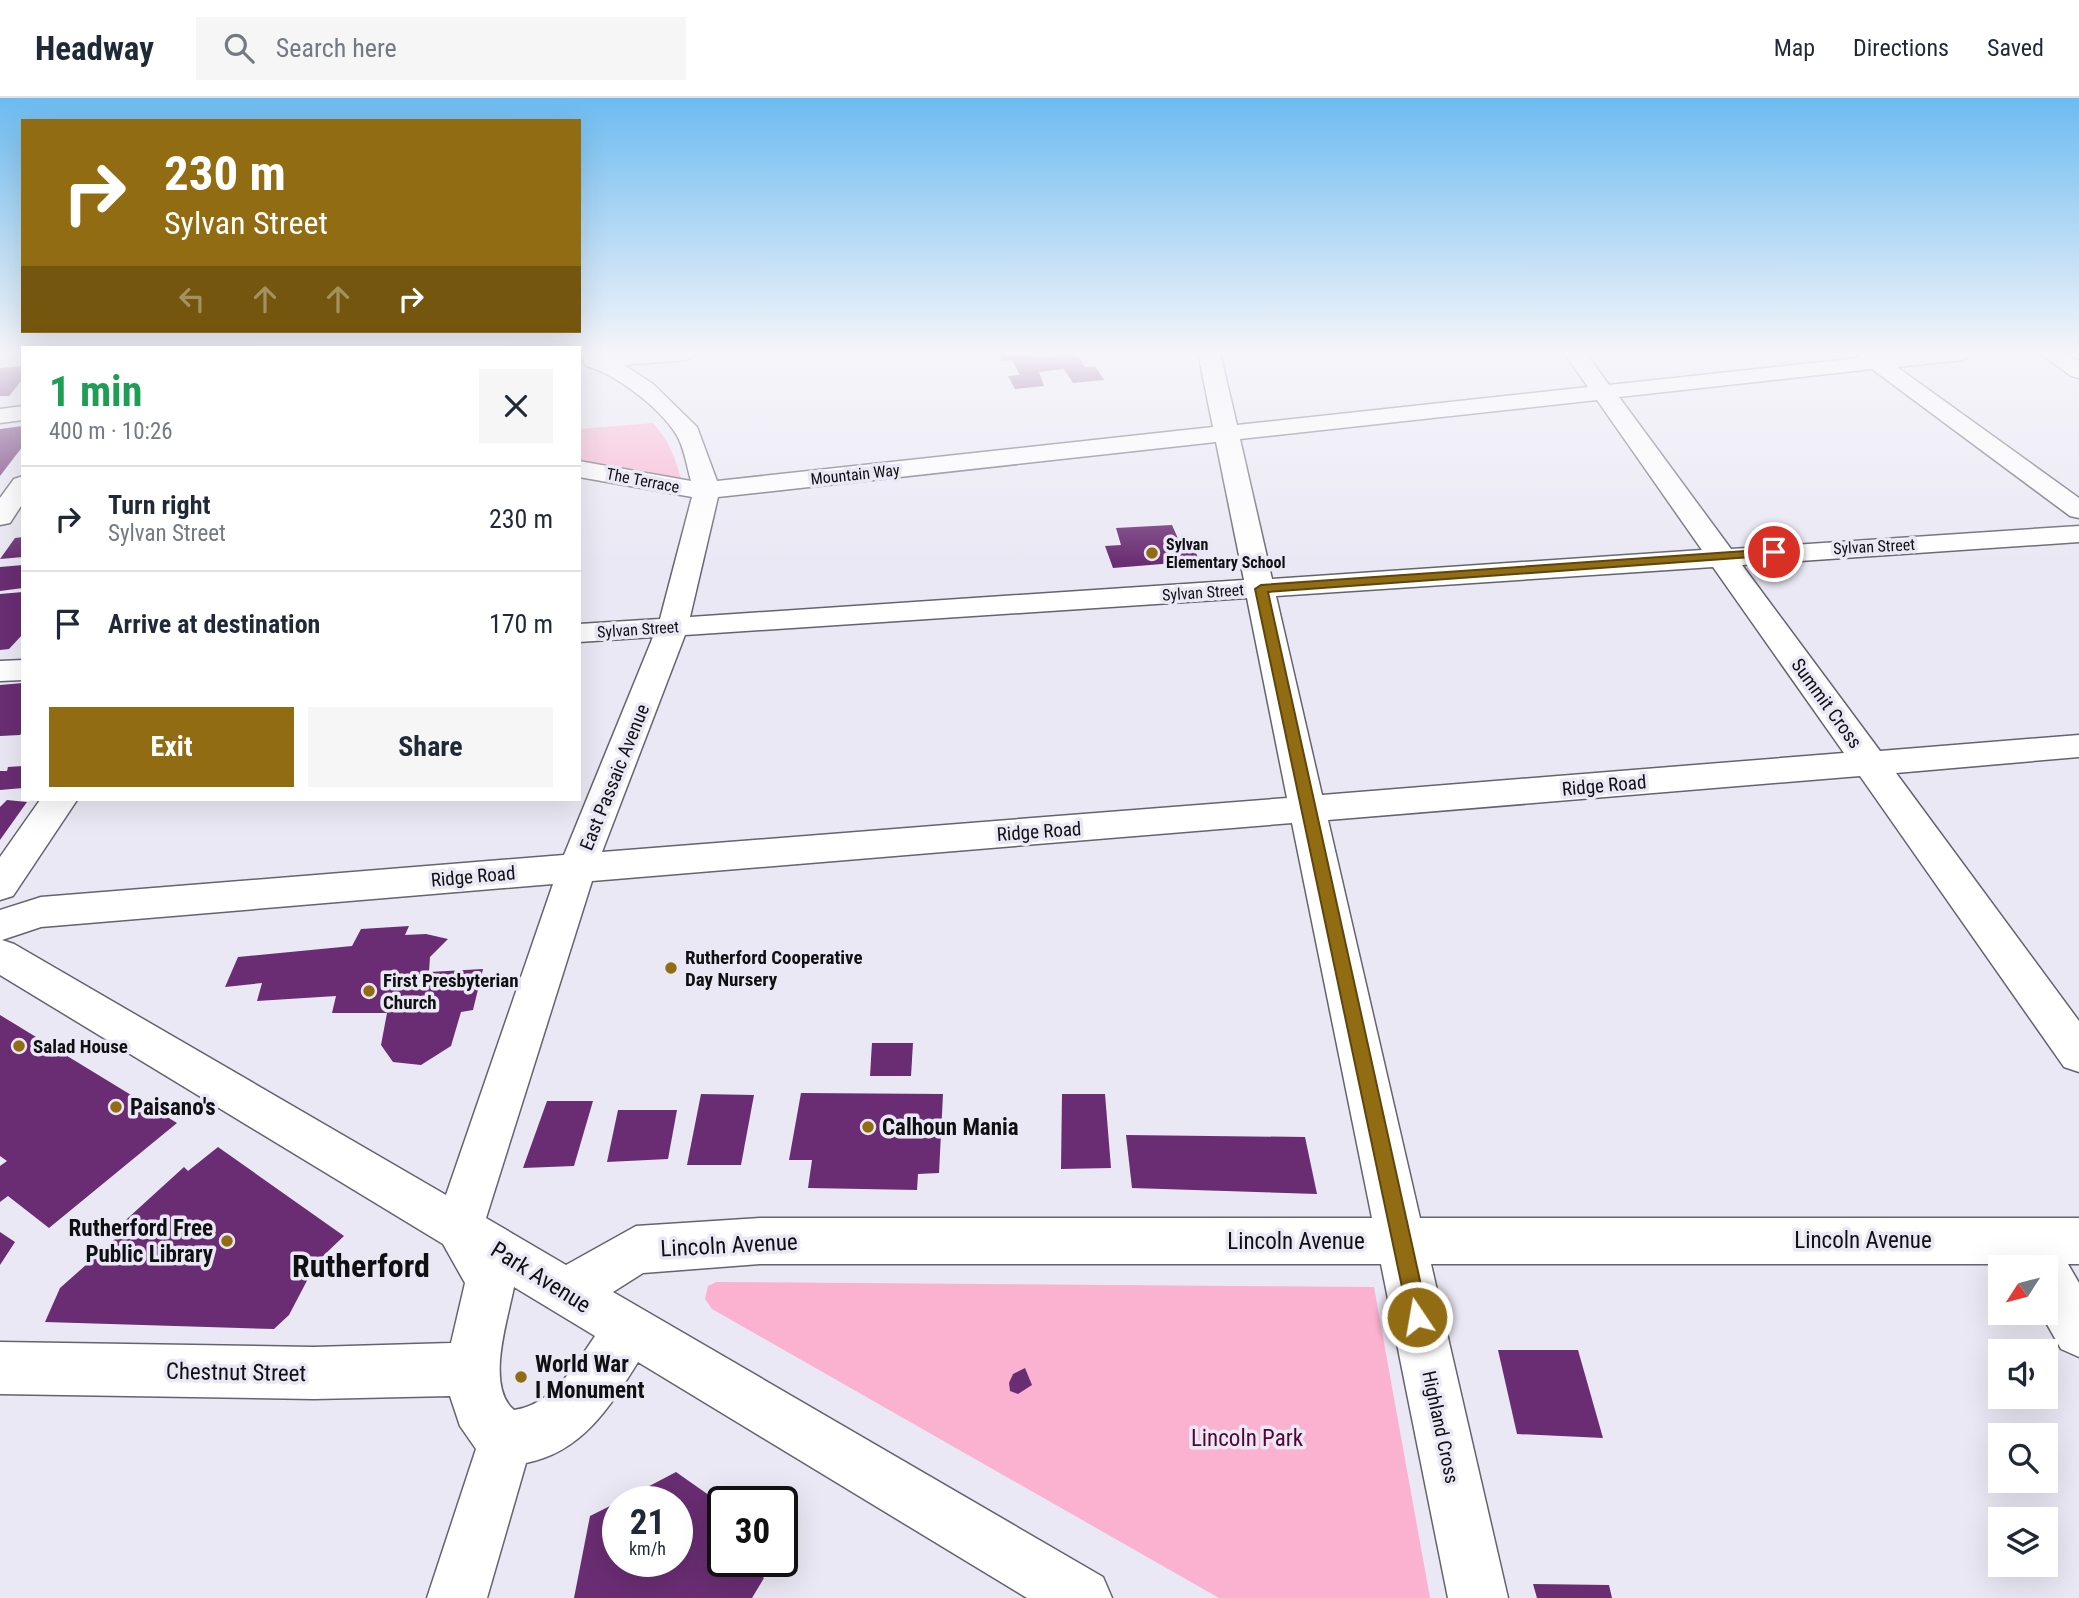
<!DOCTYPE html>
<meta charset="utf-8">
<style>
:root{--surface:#fff;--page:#f6f6f7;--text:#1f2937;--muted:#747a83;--line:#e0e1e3;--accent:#916c12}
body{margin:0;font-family:"Roboto Condensed",sans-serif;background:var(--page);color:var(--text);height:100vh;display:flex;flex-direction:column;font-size:26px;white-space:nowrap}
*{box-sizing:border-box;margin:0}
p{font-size:23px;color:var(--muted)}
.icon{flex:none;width:38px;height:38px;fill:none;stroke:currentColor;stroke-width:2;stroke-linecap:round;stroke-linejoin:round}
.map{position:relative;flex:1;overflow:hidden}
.drawer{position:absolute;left:21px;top:248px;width:560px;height:455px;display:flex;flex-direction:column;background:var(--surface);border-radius:0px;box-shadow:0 7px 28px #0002}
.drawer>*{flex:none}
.guide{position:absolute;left:21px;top:21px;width:560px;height:214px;border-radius:0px;box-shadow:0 7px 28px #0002;background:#916c12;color:#fff;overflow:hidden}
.needle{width:46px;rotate:234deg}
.controls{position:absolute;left:1988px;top:1157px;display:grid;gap:14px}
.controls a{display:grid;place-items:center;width:70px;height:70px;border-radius:0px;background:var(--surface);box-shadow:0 7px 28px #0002;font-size:35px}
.speed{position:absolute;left:602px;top:1388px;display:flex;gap:14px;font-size:35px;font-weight:700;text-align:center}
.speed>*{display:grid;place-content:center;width:91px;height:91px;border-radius:50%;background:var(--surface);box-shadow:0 7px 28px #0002;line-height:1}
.speed small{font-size:18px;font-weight:400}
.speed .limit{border:4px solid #111;border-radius:10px;background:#fff;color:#111}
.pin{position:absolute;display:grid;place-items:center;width:60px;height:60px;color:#fff;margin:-30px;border:4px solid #fff;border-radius:50%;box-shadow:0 2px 7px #0007}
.me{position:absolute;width:77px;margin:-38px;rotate:348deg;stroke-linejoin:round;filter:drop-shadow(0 0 5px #0008)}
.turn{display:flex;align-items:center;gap:24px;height:147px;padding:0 28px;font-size:32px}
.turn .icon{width:91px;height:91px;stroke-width:2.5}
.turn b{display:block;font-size:49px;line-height:60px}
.lanes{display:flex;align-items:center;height:66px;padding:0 28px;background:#0003;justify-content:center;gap:35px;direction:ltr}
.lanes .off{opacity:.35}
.round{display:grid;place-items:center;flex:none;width:74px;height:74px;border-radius:0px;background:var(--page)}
.headline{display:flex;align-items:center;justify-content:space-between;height:119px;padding:0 28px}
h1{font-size:42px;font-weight:700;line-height:52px;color:#1e9e55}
.primary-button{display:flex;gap:14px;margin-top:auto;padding:14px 28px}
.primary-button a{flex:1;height:80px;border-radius:0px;background:var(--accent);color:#fff;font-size:28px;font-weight:700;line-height:80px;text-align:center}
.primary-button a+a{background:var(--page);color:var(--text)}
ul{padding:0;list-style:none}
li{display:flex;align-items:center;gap:21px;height:105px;padding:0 28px;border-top:2px solid var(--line)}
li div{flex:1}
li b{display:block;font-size:26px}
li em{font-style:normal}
header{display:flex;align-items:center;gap:42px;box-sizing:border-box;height:98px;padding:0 35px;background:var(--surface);border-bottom:2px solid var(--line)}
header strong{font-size:33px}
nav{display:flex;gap:38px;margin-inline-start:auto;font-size:24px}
.search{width:490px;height:63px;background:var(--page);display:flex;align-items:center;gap:18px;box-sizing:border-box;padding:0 24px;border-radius:0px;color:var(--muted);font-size:26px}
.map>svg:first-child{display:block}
.green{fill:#fbb2d0}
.building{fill:#6a2d73}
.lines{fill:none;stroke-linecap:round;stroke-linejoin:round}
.minor-casing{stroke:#65636d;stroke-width:3}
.minor{fill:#fff;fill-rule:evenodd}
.route{fill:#916c12;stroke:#5e460c;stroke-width:2}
.poi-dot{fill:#916c12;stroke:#eae8f4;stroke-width:2.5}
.labels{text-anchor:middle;stroke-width:7;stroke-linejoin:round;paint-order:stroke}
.far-street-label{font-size:16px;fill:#101013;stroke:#eae8f4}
.far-poi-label{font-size:16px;font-weight:bold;fill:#101013;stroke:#eae8f4;text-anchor:start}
.street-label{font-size:19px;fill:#101013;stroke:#eae8f4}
.poi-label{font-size:19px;font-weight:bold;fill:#101013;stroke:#eae8f4;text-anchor:start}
.near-poi-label{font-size:23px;font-weight:bold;fill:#101013;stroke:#eae8f4;text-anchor:start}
.near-street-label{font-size:23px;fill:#101013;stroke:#eae8f4}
.near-park-label{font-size:23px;fill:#570032;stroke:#eae8f4}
.near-district-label{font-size:32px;font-weight:bold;fill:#101013;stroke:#eae8f4}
</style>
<header>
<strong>Headway</strong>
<div class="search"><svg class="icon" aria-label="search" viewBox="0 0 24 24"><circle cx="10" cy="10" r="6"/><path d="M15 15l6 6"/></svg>Search here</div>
<nav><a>Map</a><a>Directions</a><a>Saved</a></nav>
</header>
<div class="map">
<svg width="2079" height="1500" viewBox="0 0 2079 1500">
<rect width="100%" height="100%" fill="#eae8f4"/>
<g class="green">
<path d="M653,325C669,343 675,359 681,381L646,373L579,365V331Z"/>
<path d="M716,1184L1374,1189L1430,1500H1219L712,1211L705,1201L708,1188Z"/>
</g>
<g class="building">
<path d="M998,255H1030L1032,259L1077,255L1085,269L1095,268L1104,282L1073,285L1064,271L1039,274L1044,288L1015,291L1008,278L1020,277L1012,262L1002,263Z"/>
<path d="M23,268V281L9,298H0V270Z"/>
<path d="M23,328V348L0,378V331Z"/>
<path d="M1172,427L1180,445L1192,444L1199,463L1113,470L1105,448L1121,447L1116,430Z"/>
<path d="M23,439V459L0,461L15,440Z"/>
<path d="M23,467V490L0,493V469Z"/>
<path d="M23,494V536L9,551L0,552V496Z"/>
<path d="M23,585V633L20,637L0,638V587Z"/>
<path d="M23,668V690L0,692V673H7L8,669Z"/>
<path d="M7,702L27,704L0,742V709Z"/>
<path d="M409,828L405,837L426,836L448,841L430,859L429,874L483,871L473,912L461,914L451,948L421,967L393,964L381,947L387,915H332L336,898L257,903L262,885L225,889L238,859L352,848L361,831Z"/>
<path d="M0,917L177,1025L49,1130L8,1098L0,1104V1068L7,1063L0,1058Z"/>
<path d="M872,945H913L911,978H870Z"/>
<path d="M801,995L943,996L939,1075L918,1076L917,1092L808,1090L812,1062H789Z"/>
<path d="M701,996L754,997L741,1067H687Z"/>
<path d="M1062,996H1105L1111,1070L1061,1071Z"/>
<path d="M547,1003H593L574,1068L523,1070Z"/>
<path d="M618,1012H677L668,1061L607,1064Z"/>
<path d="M1126,1037L1305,1039L1317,1096L1132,1090Z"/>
<path d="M218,1049L344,1138L322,1159L311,1175L289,1217L274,1231L45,1224L60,1190L123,1134L117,1130L184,1069L188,1073Z"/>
<path d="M0,1134L15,1144L0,1167Z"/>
<path d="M1498,1252H1578L1603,1340L1517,1336Z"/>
<path d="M1025,1270L1032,1287L1018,1296L1010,1293L1009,1285L1013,1276Z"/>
<path d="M676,1374L723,1407V1463H754L751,1468L764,1480L752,1500H574L590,1418L618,1404V1463H677V1404H619Z"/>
<path d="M1533,1486L1609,1487L1612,1500H1537Z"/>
</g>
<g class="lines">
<defs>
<g id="minor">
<path d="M609,255H697L686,262L624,267L653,286L697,329L717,383L1213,329L1198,255H1220L1237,327L1588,289L1564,255H1586L1609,287L1858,260L1859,255H1973L1962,262L1897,269L2079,400V420L2070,418L1872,271L1619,299L1731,451L2079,428V444L1742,467L1880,653L2079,637V659L1896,675L2079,923V974L2064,969L1860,678L1328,722L1420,1120H2079V1166H2068L2079,1185V1259L2061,1251L2040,1214H2046V1169H2024L2025,1166H1431L1508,1500H1448L1381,1166H760L643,1175L613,1194L1103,1479L1112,1500H1027L638,1264C610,1309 582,1354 526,1365L487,1500H427L476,1351L460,1328L450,1298L314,1301L0,1296V1244L314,1249L451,1245L465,1185L443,1146L0,877V812L41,799L564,757L653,539L579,544V526L660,521L692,399L579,379V363L691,383C687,369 684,348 676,336C660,310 615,275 586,268L583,263L586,258ZM1597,302L1702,452L1272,481L1240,341ZM1216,344L1244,482L690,519L718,399ZM1713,469L1844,655L1322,697L1276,498ZM1247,500L1287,700L602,754L685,537ZM1292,725L1372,1120H760L636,1128L566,1167L486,1120L592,783ZM553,786L446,1097L14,846L2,842L41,829ZM514,1189L595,1238C575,1268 552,1307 514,1312C485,1288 508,1221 514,1189Z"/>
<path d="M2040,255H2066L2079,263V280L2071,278Z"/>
<path d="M23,308V322L0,325V311Z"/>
<path d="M23,378V405L10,425L0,427V400L14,381Z"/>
<path d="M23,562V582L0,583V563Z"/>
<path d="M40,702H77L13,798L0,802V759Z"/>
</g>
</defs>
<use href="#minor" class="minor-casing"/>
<use href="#minor" class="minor"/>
</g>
<linearGradient id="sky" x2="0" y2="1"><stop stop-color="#6cbbf0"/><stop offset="0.55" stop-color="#f6f5fa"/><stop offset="1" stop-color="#f6f5fa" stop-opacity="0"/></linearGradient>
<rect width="2079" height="465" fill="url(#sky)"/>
<path class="route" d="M1774,451L1778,452V457L1268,494L1428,1219L1425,1227L1417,1230L1410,1227L1255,491L1261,487Z"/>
<g class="poi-dot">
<circle cx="1152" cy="455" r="7"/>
<circle cx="671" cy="870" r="7"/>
<circle cx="369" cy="893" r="7"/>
<circle cx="19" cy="948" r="7"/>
<circle cx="116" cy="1009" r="7"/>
<circle cx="868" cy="1029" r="7"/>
<circle cx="227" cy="1143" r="7"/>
<circle cx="521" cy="1279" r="7"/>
</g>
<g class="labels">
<g class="far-street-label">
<text transform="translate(855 376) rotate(-6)" y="6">Mountain Way</text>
<text transform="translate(643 382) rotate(11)" y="6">The Terrace</text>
<text transform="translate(1874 448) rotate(-3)" y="6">Sylvan Street</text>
<text transform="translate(1203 494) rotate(-4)" y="6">Sylvan Street</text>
<text transform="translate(638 531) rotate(-4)" y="6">Sylvan Street</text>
</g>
<g class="far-poi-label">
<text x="1166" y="452">Sylvan<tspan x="1166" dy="18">Elementary School</tspan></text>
</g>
<g class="street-label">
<text transform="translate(1827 605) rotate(54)" y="7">Summit Cross</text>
<text transform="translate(614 679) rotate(-68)" y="7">East Passaic Avenue</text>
<text transform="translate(1604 687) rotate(-5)" y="7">Ridge Road</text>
<text transform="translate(1039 733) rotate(-4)" y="7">Ridge Road</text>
<text transform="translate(473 778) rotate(-5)" y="7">Ridge Road</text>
<text transform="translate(1441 1329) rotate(78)" y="7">Highland Cross</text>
</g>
<g class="poi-label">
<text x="685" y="866">Rutherford Cooperative<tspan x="685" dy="22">Day Nursery</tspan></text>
<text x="383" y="889">First Presbyterian<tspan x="383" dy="22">Church</tspan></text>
<text x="33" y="955">Salad House</text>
</g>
<g class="near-poi-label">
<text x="130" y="1017">Paisano's</text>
<text x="882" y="1037">Calhoun Mania</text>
<text x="213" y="1138" text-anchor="end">Rutherford Free<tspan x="213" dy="26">Public Library</tspan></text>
<text x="535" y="1274">World War<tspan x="535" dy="26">I Monument</tspan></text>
</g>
<g class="near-street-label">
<text x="1863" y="1150">Lincoln Avenue</text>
<text x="1296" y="1151">Lincoln Avenue</text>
<text transform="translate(729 1147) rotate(-3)" y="8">Lincoln Avenue</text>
<text transform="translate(541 1179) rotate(32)" y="8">Park Avenue</text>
<text transform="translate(236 1274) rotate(1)" y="8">Chestnut Street</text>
</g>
<g class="near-park-label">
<text x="1247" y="1348">Lincoln Park</text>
</g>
<g class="near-district-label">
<text x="361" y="1179">Rutherford</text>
</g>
</g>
</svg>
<div class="controls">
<a><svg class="needle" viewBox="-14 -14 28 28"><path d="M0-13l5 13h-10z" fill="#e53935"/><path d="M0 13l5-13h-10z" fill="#747a83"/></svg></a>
<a><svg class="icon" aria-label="sound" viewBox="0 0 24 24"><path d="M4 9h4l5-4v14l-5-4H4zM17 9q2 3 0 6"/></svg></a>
<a><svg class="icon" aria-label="search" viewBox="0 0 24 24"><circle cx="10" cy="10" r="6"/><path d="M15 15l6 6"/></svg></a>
<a><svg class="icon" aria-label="layers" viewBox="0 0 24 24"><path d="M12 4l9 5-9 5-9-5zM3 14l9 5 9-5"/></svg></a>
</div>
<div class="speed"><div>21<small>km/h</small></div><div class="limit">30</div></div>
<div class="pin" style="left:1774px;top:454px;background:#d93025"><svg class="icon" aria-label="arrive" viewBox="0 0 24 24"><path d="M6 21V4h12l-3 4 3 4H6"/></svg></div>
<svg class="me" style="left:1417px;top:1219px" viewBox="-20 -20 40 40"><circle r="17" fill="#916c12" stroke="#fff" stroke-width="3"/><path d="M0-11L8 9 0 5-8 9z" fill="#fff"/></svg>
<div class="guide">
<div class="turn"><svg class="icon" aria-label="right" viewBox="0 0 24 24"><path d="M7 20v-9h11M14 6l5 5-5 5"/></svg><div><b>230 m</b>Sylvan Street</div></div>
<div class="lanes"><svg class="icon off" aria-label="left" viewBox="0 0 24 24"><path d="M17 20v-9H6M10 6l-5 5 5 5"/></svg><svg class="icon off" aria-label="ahead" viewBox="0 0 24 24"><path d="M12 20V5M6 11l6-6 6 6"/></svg><svg class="icon off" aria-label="ahead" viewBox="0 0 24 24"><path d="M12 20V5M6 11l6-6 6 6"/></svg><svg class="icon" aria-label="right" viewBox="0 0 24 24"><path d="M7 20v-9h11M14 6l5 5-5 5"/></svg></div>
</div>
<section class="drawer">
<div class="headline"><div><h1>1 min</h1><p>400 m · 10:26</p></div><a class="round"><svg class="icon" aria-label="close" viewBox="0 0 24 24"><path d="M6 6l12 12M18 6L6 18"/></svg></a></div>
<ul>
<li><svg class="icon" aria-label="right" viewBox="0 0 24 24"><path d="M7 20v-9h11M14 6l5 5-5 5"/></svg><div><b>Turn right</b><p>Sylvan Street</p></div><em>230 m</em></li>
<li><svg class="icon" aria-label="arrive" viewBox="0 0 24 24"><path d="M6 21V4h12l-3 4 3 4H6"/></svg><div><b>Arrive at destination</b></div><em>170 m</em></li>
</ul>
<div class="primary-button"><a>Exit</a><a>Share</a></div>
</section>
</div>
